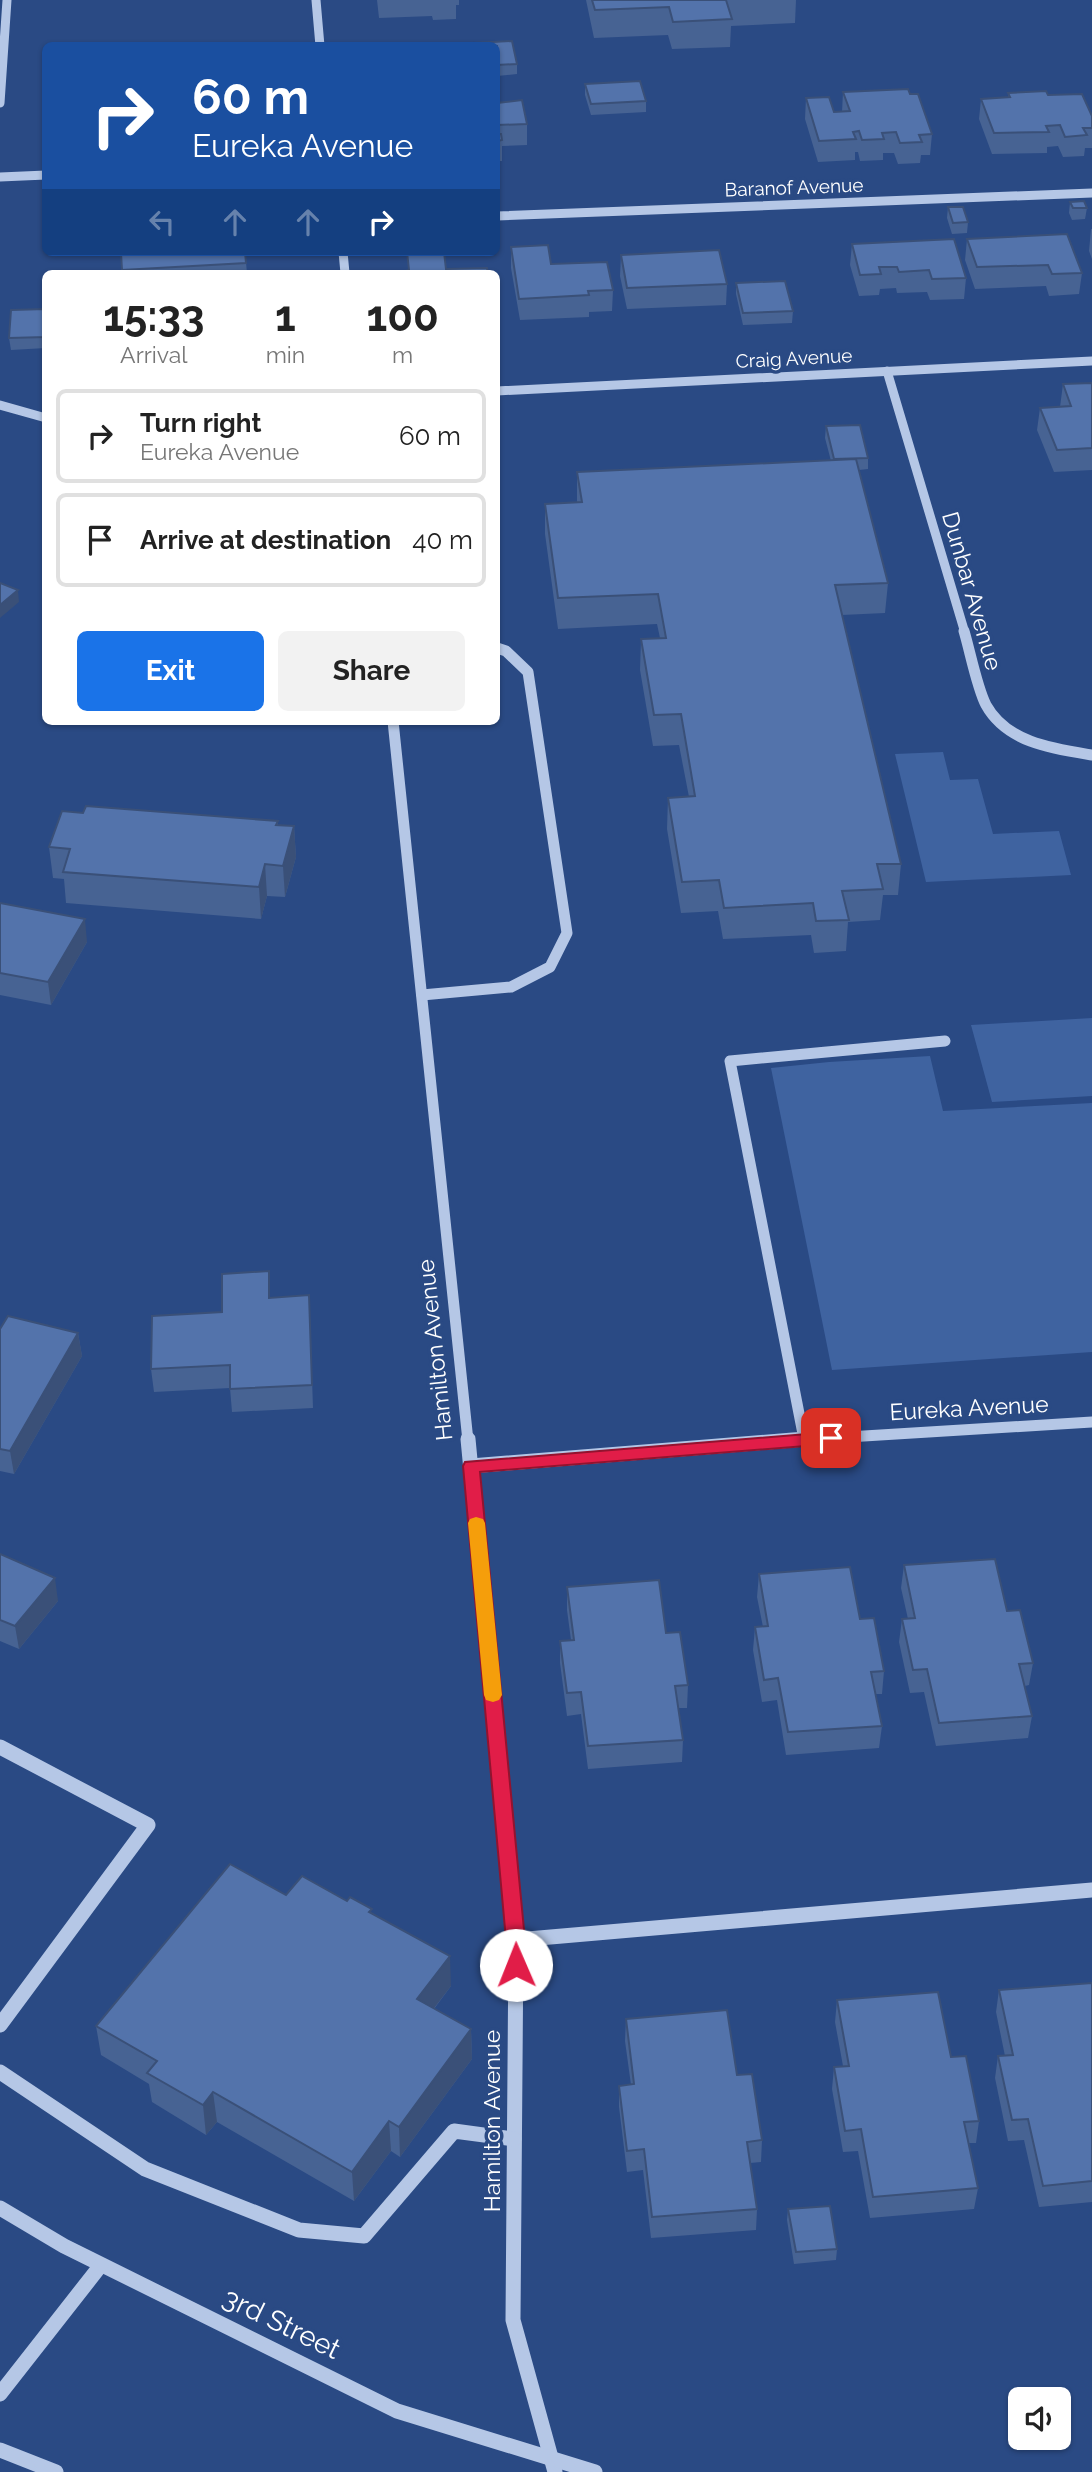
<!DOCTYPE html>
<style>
:root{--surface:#fff;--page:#f2f2f2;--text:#222;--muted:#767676;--line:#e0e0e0;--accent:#1a73e8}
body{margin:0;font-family:Raleway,sans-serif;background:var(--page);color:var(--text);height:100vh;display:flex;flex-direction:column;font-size:26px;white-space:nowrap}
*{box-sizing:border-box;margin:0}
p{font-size:23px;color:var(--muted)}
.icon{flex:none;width:38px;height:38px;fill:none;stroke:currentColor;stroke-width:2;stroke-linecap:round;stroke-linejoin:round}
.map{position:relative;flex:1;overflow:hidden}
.sheet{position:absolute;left:42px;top:270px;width:458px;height:455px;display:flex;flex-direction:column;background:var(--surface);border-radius:10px;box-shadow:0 2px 5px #0004}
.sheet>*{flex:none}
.banner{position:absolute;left:42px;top:42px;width:458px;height:214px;border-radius:10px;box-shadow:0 2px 5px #0004;background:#1a4fa0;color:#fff;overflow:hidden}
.fabs{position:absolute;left:1008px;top:2387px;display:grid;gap:14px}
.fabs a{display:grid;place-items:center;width:63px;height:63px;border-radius:10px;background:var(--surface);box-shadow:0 2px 5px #0004;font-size:35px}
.pin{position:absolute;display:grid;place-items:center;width:60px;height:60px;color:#fff;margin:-30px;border-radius:14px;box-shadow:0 4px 10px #0006}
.me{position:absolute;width:77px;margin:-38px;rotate:359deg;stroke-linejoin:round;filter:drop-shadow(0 0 5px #0008)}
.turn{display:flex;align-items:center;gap:24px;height:147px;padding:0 35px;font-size:32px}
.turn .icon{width:91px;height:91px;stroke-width:2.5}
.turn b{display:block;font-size:49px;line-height:60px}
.lanes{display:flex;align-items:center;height:66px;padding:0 35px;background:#0003;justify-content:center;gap:35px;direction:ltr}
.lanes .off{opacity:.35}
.eta{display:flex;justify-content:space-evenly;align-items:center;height:119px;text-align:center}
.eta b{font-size:42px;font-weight:700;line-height:49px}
.primary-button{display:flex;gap:14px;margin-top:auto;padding:14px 35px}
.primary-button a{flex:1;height:80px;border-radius:10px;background:var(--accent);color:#fff;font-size:28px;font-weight:700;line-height:80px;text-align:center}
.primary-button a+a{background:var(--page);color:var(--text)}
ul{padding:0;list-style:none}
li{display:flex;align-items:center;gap:21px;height:94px;margin:0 14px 10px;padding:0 21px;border:4px solid var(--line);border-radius:10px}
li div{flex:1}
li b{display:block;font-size:26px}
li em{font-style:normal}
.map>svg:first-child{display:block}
.green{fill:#3f63a0}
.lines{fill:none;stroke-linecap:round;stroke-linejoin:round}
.minor-far2{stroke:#b5c7e6;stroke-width:9}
.minor-far1{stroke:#b5c7e6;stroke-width:11}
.minor{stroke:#b5c7e6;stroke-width:15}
.wall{fill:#476393}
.shaded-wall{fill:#3a5078}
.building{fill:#5373ab;stroke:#3a5078;stroke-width:2}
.route{fill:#e11d48;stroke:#92132f;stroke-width:2}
.slow{fill:#f59e0b}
.labels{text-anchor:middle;stroke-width:7;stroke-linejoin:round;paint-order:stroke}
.far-street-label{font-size:19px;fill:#fff;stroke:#2a4a84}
.street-label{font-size:23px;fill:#fff;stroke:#2a4a84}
.near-street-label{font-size:28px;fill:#fff;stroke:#2a4a84}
</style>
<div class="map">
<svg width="1092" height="2472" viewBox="0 0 1092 2472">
<rect width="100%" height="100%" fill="#2a4a84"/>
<g class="green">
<path d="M943,752L950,780L978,779L993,834L1059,831L1071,875L926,882L895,754Z"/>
<path d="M1092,1018V1096L992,1102L971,1025Z"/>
<path d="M930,1056L943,1111L1092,1103V1352L832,1370L771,1068L829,1062Z"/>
</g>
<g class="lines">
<g class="minor-far2">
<path d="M316,0L320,46"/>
<path d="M0,103L7,0"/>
<path d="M0,177L46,175"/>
<path d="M497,216L1092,193"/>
<path d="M343,252L345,273"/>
<path d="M887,371L965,633"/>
<path d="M497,391L1092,361"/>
<path d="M0,405L46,418"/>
</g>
<g class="minor-far1">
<path d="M964,631C970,651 977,688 986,705C1007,743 1054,749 1092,755"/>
<path d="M393,721L468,1441"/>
<path d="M422,995L511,987L550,967L567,933L528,672L506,651L497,648"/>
<path d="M804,1439L730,1061L945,1041"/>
<path d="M783,1441L1092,1422"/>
</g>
<g class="minor">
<path d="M468,1439L516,1940L513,2320L555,2472"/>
<path d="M471,1466L805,1439"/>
<path d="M0,1747L148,1825L0,2025"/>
<path d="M516,1940L1092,1890"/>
<path d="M0,2072L145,2169L299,2230L364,2236L454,2131L514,2139"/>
<path d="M0,2208L64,2246L397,2411L595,2472"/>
<path d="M0,2394L101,2265"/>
<path d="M0,2450L56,2472"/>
</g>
</g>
<g class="wall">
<path d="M377,0H459V5H456V19L433,20L432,16L379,18Z"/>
<path d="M586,0H796L795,23L731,26L730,47L672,49L668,35L594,38Z"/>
<path d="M497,46L517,64V74L497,76Z"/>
<path d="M585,84L646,101V112L591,115L585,95Z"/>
<path d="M843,92L910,94L932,134L930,155H921L920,163L898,164L894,153H883V160L860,161L858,152H855V160L818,162L805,119L806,98L834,112H842Z"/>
<path d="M1008,93L1048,95L1092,116V148H1085L1084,156L1063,157L1058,146L1047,147V153L992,154L979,119L981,99L1008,97Z"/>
<path d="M497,103L527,124V145L502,146V161H497Z"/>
<path d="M1070,202L1087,208L1085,219L1072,220L1069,213Z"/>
<path d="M948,207L968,222L967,233L952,234L947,218Z"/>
<path d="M1091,229H1092V259L1089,251Z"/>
<path d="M967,239L1082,273L1079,294L1049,296L1046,286L975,289L965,260Z"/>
<path d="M852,244L966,278L964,299L930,300L927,292L897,293L896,288L880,289L879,295L859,296L850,265Z"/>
<path d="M511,247L613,290L612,311L589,312V317L520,320L511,268Z"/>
<path d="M245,252L247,273H122L121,253Z"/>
<path d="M621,255L727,284L726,305L627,309L620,276Z"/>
<path d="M736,283L793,311L792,323L743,325L736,294Z"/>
<path d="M46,309V348L11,350L9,338Z"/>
<path d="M1092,383V470L1054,472L1037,430L1040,408L1060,407L1063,384Z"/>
<path d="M826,426L868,458V469L859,470L888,583L885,613L842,615L901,864L898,895H883L880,920L848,922L846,951L814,953L811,935L723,939L718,911L681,913L667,829L668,798L689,797L679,745L653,746L640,670L641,639L660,638L657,624L558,629L545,534V504L577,503V472L831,461L825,438Z"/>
<path d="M83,813L278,821V825L294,826L296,857L285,897L267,896L261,919L66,903L64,879L53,878L49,847Z"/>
<path d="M0,903L87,942L51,1005L0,995Z"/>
<path d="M271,1298L310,1318L313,1408L232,1412L230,1388L154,1392L151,1369L222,1312Z"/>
<path d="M0,1329L78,1333L82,1356L14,1474L0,1471Z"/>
<path d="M0,1554L58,1601L19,1649L0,1641Z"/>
<path d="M904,1565L1007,1611L1033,1663L1029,1685L1025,1686L1032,1716L1028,1738L936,1746L924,1692L910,1693L899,1642L902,1619H908L901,1588Z"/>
<path d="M759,1574L860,1619L884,1671L882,1694H875L882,1726L879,1748L786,1755L777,1700L762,1702L753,1650L755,1627H763L757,1597Z"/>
<path d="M567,1587L666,1633L688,1685L687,1708H678L683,1740L682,1762L588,1769L581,1714L567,1716L560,1663V1641L571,1640L567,1610Z"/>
<path d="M286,1895L373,1914L451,1986L434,2009L471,2029L472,2059L400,2157L391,2151L354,2201L217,2122L206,2135L152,2102L149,2084L101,2055L96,2026Z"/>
<path d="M1092,1983V2202L1039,2207L1024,2140L1008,2141L995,2078L998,2056H1005L996,2012L999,1990Z"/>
<path d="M837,2000L951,2057L979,2121L976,2143H969L978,2188L974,2209L870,2218L858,2151L843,2152L832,2089L834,2067L843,2066L835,2022Z"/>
<path d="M626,2019L737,2075L762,2140L761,2162L750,2163L757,2209L756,2230L651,2238L643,2170L627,2172L619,2107V2086L631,2085L625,2041Z"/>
<path d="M788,2209L837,2249L836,2260L794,2264L787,2220Z"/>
</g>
<g class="shaded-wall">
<path d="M18,590L19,602L0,618V605Z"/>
<path d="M294,826L296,857L285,897L283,866Z"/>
<path d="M265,864L267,896L261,919L259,887Z"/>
<path d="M85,919L87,942L51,1005L48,982Z"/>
<path d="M78,1333L82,1356L14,1474L10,1451Z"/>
<path d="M55,1578L58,1601L19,1649L15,1626Z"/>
<path d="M450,1956L451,1986L418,2029L417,1999Z"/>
<path d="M471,2029L472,2059L400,2157L399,2127Z"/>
<path d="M213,2092L217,2122L206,2135L203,2105Z"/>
<path d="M389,2121L391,2151L354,2201L352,2172Z"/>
</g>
<g class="building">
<path d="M592,0H726L732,19L673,22L669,7L595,10Z"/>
<path d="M512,41L517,64L497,65V46H456V44Z"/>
<path d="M640,81L646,101L591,104L585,84Z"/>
<path d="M908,89L910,94H918L932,134L919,135L922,142L900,143L896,132L882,133L884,139L862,140L859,131L853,132L856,139L819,141L806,98L829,97L834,112L850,111L843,92Z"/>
<path d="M1046,91L1048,95L1082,94L1092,116V128H1083L1087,135L1065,137L1060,125L1046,126L1049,132L994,133L981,99L1010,97L1008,93Z"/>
<path d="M522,100L527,124L497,125V103Z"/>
<path d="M497,134H501L502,140L497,141Z"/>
<path d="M1084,201L1087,208H1073L1070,202Z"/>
<path d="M948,207H963L968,222L953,223Z"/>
<path d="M1067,234L1082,273L1052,274L1048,265L977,267L967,239Z"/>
<path d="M954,239L966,278L932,279L929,270L899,272L897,267H879L881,274L860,275L852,244Z"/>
<path d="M548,245L551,264L607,262L613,290L588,291L589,295L519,299L511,247Z"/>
<path d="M719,250L727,284L627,288L621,255Z"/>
<path d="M133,252H245L246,263L122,270L121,253Z"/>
<path d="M407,252H444L446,269L487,268L488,273H405V271L409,270Z"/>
<path d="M785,281L793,311L743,313L736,283Z"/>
<path d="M46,309V337L9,338L11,310Z"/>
<path d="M1092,383V448L1057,450L1040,408L1071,406L1063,384Z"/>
<path d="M860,425L868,458L834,459L826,426Z"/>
<path d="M856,459L888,583L835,585L901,864H877L883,889L842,891L849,920L816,921L813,903L724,908L719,880L682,882L668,798L695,796L681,714L654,715L641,639L666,638L658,594L558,598L545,504L582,502L577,472Z"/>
<path d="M0,583L18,590L0,605Z"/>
<path d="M86,806L278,821L276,825L294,826L283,866L265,864L259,887L63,872L70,849L49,847L62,811L83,813Z"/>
<path d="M0,903L85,919L48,982L0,973Z"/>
<path d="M269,1271V1298L309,1295L312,1385L230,1389V1365L151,1369L152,1316L222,1312V1274Z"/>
<path d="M8,1316L78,1333L10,1451L0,1449V1329Z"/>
<path d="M0,1554L55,1578L15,1626L0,1620Z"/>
<path d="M995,1559L1007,1611L1020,1610L1033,1663L1019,1664L1032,1716L939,1723L927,1669L913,1670L902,1619L915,1618L904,1565Z"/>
<path d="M850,1567L860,1619L874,1618L884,1671L871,1672L882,1726L788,1732L778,1678L764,1680L755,1627L768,1626L759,1574Z"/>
<path d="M659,1580L666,1633L680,1632L688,1685L675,1686L683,1740L588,1746L581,1692L567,1693L560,1641L574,1640L567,1587Z"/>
<path d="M230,1864L286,1895L302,1876L347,1901L350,1897L372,1909L369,1912L450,1956L417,1999L471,2029L399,2127L389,2121L352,2172L213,2092L203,2105L147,2073L157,2061L96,2026Z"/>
<path d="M1092,1983V2181L1043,2186L1028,2119L1012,2120L998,2056L1013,2055L999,1990Z"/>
<path d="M938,1992L951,2057L966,2056L979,2121L964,2122L978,2188L873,2197L861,2129L845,2131L834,2067L849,2066L837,2000Z"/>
<path d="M727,2010L737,2075L752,2074L762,2140L747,2142L757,2209L652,2217L644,2149L627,2151L619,2086L634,2084L626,2019Z"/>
<path d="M830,2206L837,2249L796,2252L788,2209Z"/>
</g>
<path class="route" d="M831,1432L839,1438L831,1444L480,1472L525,1940V1965L522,1970L516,1973L509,1970L506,1965V1940L463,1466L465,1462Z"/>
<path class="slow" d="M476,1517L483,1519L485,1523L502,1695L499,1700L493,1702L486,1700L484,1695L468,1523L470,1519Z"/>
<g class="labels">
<g class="far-street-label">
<text transform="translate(794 187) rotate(-2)" y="7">Baranof Avenue</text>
<text transform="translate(794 358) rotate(-3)" y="7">Craig Avenue</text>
</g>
<g class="street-label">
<text transform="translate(972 591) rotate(74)" y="8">Dunbar Avenue</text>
<text transform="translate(435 1350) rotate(-96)" y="8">Hamilton Avenue</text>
<text transform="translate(969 1408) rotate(-3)" y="8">Eureka Avenue</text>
<text transform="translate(492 2121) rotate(-90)" y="8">Hamilton Avenue</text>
</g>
<g class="near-street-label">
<text transform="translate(282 2323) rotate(26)" y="10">3rd Street</text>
</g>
</g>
</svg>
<div class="fabs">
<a><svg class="icon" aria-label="sound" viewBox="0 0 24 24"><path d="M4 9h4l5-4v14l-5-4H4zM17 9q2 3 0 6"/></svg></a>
</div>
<div class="pin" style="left:831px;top:1438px;background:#d93025"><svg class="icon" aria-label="arrive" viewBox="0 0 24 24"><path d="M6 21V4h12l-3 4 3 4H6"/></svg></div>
<svg class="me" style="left:516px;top:1965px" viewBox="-20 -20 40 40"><circle r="19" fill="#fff"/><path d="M0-13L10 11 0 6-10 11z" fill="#e11d48"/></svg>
<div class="banner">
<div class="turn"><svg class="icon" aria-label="right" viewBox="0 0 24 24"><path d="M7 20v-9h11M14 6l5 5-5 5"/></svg><div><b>60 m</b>Eureka Avenue</div></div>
<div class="lanes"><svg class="icon off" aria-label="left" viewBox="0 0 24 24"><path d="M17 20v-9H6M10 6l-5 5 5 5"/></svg><svg class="icon off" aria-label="ahead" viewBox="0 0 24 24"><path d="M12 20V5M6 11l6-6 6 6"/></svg><svg class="icon off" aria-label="ahead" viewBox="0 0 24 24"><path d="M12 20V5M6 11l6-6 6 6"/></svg><svg class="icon" aria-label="right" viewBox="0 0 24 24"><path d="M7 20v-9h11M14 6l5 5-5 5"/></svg></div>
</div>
<section class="sheet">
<div class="eta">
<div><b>15:33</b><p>Arrival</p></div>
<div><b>1</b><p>min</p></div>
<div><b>100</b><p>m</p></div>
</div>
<ul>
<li><svg class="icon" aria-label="right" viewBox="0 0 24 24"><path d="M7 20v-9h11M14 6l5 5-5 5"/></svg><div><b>Turn right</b><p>Eureka Avenue</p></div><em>60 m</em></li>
<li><svg class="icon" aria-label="arrive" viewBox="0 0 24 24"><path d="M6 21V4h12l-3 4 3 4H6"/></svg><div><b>Arrive at destination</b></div><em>40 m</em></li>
</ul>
<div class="primary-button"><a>Exit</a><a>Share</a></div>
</section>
</div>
